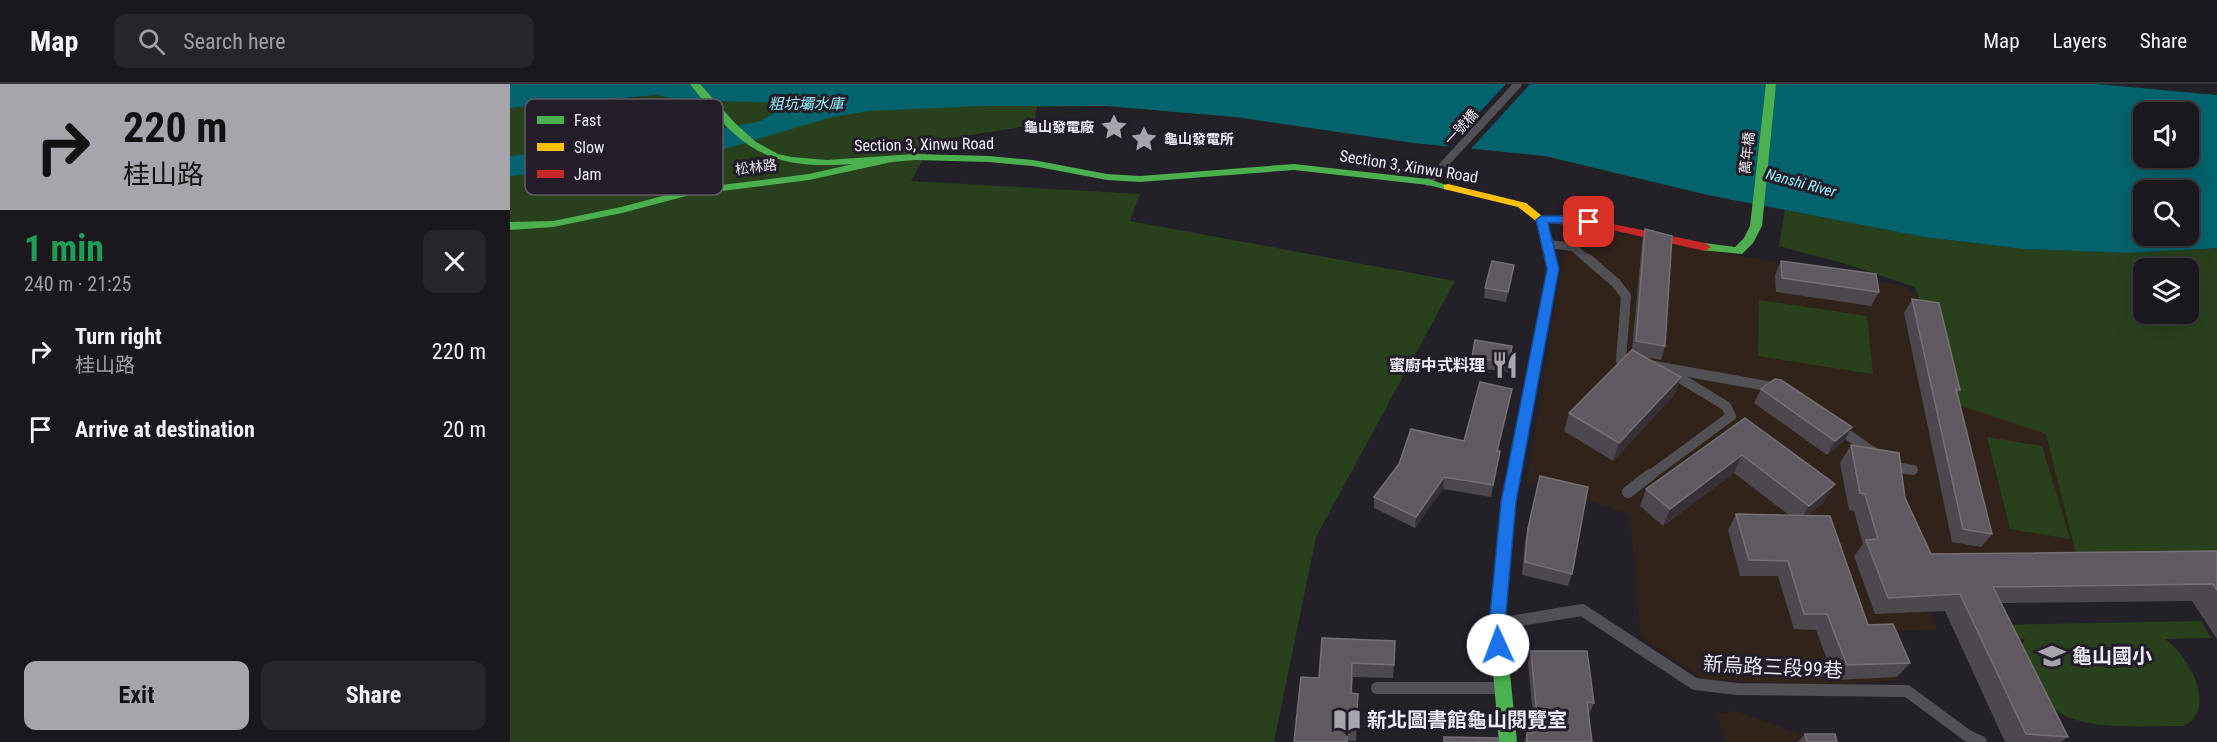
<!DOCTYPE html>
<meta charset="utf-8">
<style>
:root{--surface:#1a181d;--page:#27252a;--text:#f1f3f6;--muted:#9fa0a4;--line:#38373b;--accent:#a8a4ac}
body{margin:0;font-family:"Roboto Condensed","Noto Sans TC",sans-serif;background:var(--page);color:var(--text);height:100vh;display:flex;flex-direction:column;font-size:22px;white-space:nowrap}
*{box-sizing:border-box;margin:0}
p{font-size:20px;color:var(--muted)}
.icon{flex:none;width:33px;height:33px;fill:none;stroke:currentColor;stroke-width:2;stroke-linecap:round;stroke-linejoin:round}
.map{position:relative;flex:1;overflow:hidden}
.details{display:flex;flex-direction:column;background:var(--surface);width:510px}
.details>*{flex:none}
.banner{background:#a8a4ac;color:#111;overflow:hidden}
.controls{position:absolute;left:1623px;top:18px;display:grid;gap:12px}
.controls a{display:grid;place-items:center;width:66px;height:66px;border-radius:12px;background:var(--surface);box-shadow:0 6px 24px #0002,0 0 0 2px var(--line);font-size:30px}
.pin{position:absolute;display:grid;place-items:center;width:51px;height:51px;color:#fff;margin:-26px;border-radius:12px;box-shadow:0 3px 9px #0006}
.me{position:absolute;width:66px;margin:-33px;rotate:358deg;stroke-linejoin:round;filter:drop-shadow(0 0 4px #0008)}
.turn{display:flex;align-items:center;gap:21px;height:126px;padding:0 24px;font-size:27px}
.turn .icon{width:78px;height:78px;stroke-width:2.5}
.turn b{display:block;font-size:42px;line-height:51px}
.round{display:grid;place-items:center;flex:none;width:63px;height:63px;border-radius:12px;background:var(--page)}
.head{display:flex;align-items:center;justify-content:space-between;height:102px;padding:0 24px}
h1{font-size:36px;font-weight:700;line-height:45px;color:#1e9e55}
.button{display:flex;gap:12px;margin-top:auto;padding:12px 24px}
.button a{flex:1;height:69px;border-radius:12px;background:var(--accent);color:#111;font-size:24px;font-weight:700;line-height:69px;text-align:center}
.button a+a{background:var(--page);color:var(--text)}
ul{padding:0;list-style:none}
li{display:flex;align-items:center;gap:18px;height:78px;padding:0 24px}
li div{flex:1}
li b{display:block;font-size:22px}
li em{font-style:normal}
header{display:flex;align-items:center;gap:36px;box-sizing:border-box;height:84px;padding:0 30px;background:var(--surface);border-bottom:2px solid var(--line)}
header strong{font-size:28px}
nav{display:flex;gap:33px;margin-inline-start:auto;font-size:21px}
.search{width:420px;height:54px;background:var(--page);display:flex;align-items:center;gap:15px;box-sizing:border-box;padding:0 21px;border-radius:12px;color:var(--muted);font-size:22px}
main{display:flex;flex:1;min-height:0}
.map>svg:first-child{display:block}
.industrial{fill:#30231a}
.green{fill:#28411c;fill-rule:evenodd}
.water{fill:#03636c;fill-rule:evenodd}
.pier{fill:#232027}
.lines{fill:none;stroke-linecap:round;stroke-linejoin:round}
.lane-far2{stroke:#515054;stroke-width:8}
.lane-far1{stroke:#515054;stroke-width:10}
.lane{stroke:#515054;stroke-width:12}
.fast{fill:#4caf50;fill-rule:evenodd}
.slow{fill:#ffc107;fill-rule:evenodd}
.jam{fill:#c62828;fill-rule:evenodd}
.wall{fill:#4d484d}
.shaded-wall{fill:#353136}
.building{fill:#5f5a5f;stroke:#757076;stroke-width:1.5}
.route{fill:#1a73e8;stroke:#114b97;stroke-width:1.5}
.labels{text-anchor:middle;stroke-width:6;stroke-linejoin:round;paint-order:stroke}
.far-poi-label{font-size:14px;font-weight:bold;fill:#efebf4;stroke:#231d2a;text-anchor:end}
.far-street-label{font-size:14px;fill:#efebf4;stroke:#231d2a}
.far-water-label{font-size:15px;font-style:italic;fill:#95f2fc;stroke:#231d2a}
.street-label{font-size:16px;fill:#efebf4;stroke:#231d2a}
.poi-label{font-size:16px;font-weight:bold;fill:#efebf4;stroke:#231d2a;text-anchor:end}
.near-poi-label{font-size:20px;font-weight:bold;fill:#efebf4;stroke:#231d2a;text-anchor:start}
.near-street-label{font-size:20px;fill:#efebf4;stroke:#231d2a}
.key{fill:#231d2a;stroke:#605b67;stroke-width:1.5}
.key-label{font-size:16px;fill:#efebf4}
</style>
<header>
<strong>Map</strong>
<div class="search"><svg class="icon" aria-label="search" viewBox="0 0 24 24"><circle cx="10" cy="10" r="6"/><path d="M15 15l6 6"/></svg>Search here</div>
<nav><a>Map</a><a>Layers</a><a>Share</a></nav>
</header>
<main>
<section class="details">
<div class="banner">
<div class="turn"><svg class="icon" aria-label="right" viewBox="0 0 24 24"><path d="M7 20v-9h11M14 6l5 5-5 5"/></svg><div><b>220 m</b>桂山路</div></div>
</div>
<div class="head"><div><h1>1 min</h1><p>240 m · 21:25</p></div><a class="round"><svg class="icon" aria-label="close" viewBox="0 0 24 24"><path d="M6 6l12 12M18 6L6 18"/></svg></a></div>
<ul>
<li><svg class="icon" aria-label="right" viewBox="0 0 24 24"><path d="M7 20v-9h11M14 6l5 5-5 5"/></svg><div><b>Turn right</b><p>桂山路</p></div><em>220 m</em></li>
<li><svg class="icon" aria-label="arrive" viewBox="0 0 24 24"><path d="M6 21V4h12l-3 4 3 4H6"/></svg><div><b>Arrive at destination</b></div><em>20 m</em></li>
</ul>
<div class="button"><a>Exit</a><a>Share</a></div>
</section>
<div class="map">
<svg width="1707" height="658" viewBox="0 0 1707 658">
<rect width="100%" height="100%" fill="#232027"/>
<g class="industrial">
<path d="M1058,144L1123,152L1397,203L1455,250L1559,356L1579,476L1399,478L1427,546L1368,548L1388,596L1321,601L1192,595L1131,553L1120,430L1017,398Z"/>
<path d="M1226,627L1304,655L1310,658H1216L1208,630Z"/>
</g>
<g class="green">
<path d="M284,0L1034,51L1276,126L1414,153L1514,165L1620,169L1707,164V514L1567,474L1536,350L1440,318L1405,203L1343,182L1269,162L1275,126L1198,111L1035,72L904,59L725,33L597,22L527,23L524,41L423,57L401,97L630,110L620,137L945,197L806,453L764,658H0V24ZM1634,184H1678V230H1634Z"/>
<path d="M1249,216L1357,232L1363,290L1248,272Z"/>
<path d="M1477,353L1532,362L1560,455L1500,445Z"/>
<path d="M1691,537L1701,554L1655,555C1681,574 1707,625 1674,642C1639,641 1570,649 1542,623C1533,614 1518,579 1510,566L1515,555H1489L1483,541Z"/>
</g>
<path class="water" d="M0,0H1587L1707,11V164L1620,169L1514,165L1414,153L1198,111L1035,72L904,59L725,33L597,22H473L359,27L322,33L211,66L139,80L0,92V72L191,49L251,37L270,25L276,19L171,16L147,11L0,24ZM1634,28H1678V74H1634ZM1634,106H1678V152H1634Z"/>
<path class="pier" d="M996,0H1020L959,67L935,65Z"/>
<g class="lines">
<g class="lane-far2">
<path d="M918,98L1008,0"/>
<path d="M1039,160L1063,163L1079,177"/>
</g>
<g class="lane-far1">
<path d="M1078,175L1106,199L1116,212L1111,276L1124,278"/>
<path d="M1139,281L1268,304"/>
<path d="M1328,344L1385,383L1403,386"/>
<path d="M1138,393L1221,332L1216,322L1160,288"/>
</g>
<g class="lane">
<path d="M1118,408L1140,391"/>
<path d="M993,539L1072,526L1185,600L1227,605L1397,607L1458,652L1471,658"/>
<path d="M867,604H986"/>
</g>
<g class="fast">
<path d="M180,0H190L225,39L246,58L268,70L282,73L317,76L405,70L479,72L523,76L597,90L630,92L784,80L918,95L943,103L938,106L918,101L784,86L630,98L597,96L523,82L479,78L405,76L382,78L299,96L180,111L112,129L43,143L0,146V138L43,137L111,123L179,105L299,90L343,80C258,86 231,66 180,0Z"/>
<path d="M1256,0H1266L1252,142L1243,159L1232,170L1191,166V160L1195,159L1225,163L1234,154L1240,142Z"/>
<path d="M1024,280L1030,285L1006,418L995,540L1007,658H989L979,540L992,418L1018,285Z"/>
</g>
<path class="slow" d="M938,100L1016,119L1037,136L1049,185L1029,288H1019L1018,285L1037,185L1026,137L1008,123L934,105V101Z"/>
<path class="jam" d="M1031,133L1093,138L1195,159L1201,163L1195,167L1093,144L1027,138V134Z"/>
</g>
<g class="wall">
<path d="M1135,145L1155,262L1151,276L1134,273L1171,293L1164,311L1103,377L1054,347L1059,329L1122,266L1132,159Z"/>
<path d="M1271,177L1369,208L1361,222L1266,208L1265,191Z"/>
<path d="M1004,181L996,218L974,214L975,204Z"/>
<path d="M1402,215L1450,306L1447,310L1482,450L1471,463L1442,458L1394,229Z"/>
<path d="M1002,262L998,288L960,283L962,273Z"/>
<path d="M1002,305L988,367H990L981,413L933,405L905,444L864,424V413L954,357Z"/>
<path d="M1251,305L1342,343L1334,357L1317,371L1244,319Z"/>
<path d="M1235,334L1314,418L1297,432L1358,541L1400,579L1387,593L1325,596L1306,546L1284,545L1268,492H1230L1218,446L1226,430L1279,431L1224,389L1153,442L1130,422L1136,405Z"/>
<path d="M1341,361L1395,414L1421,470L1707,467V555L1682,517L1491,519L1558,653L1551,658H1495L1435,527L1365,530L1344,472L1353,460L1344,427L1339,426L1330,379Z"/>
<path d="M1030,392L1062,490L1058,502L1012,491L1015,457Z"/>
<path d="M812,554L884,581L883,594L843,593L842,610L848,623L846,657H839L809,594Z"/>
<path d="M1021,567L1084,619L1079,630H1078L1082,658H1014L1017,649H1019V643L1023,632L1018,579Z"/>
<path d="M1295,650L1327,658H1288Z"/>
</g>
<g class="shaded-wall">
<path d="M1004,181L1003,190L996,218L998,208Z"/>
<path d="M1171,293L1164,311L1103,377L1109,359Z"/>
<path d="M1002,305L1000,317L985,379L987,367Z"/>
<path d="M1342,343L1334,357L1317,371L1325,357Z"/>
<path d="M1232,371L1224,389L1153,442L1160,425Z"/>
<path d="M934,393L933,405L905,444L906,433Z"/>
<path d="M1325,400L1314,418L1288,439L1299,422Z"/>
<path d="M848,610V623L846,657V645Z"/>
</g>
<g class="building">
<path d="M1135,145L1162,152L1155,262L1126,257Z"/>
<path d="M982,177L1004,181L998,208L975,204Z"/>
<path d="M1271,177L1366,190L1369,208L1272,194Z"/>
<path d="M1402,215L1429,219L1450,306L1446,305L1482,450L1453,445Z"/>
<path d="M965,256L1002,262L999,279L962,273Z"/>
<path d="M1122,266L1171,293L1109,359L1059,329Z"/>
<path d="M1265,295L1271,296L1342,343L1325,357L1251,305Z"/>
<path d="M970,298L1002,305L987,367H990L983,401L934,393L906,433L864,413L889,380L901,345L954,357Z"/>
<path d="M1235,334L1325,400L1299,422L1232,371L1160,425L1136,405Z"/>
<path d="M1341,361L1389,369L1395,414L1421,470L1707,467V506L1703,500L1483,503L1558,653L1516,650L1450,510L1378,514L1356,456L1368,455L1355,410L1350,409Z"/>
<path d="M1030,392L1078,403L1062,490L1015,478L1018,444Z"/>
<path d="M1226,430L1320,432L1358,541L1383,540L1400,579L1337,581L1317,530H1294L1278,477L1239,476Z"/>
<path d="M812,554L885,557L884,581L842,579L841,609L848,610L846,645L838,644L837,658H784L791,593L809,594Z"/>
<path d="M1021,567H1077L1084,619L1077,618L1082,658H1017V649H1023L1022,632H1027Z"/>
<path d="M1295,650H1325L1327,658H1297Z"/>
<path d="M934,653L988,654V658H934Z"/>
</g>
<path class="route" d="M1062,132L1083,136L1084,138L1079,142L1062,139H1038L1049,185L1006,418L995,540L997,561L994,567L988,569L983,567L979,540L991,418L1037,185L1026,136L1031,132Z"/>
<defs>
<symbol id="sight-bare" viewBox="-9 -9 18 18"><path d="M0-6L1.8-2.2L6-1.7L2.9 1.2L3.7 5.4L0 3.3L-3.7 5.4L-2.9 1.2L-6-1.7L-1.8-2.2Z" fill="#a8a4ac" stroke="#231d2a" stroke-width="2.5" paint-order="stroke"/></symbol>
<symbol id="restaurant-bare" viewBox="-9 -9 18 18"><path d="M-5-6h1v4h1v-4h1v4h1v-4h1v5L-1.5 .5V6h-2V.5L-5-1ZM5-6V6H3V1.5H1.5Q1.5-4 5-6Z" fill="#a8a4ac" stroke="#231d2a" stroke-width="2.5" paint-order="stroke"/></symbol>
<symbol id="school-bare" viewBox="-9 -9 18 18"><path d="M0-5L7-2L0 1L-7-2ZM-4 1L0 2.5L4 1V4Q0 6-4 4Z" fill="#a8a4ac" stroke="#231d2a" stroke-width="2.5" paint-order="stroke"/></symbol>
<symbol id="library-bare" viewBox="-9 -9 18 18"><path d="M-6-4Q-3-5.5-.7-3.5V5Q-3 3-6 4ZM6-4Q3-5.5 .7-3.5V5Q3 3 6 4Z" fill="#a8a4ac" stroke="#231d2a" stroke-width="2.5" paint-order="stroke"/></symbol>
</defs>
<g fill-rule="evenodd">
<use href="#sight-bare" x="585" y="24" width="38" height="38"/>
<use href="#sight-bare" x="615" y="36" width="38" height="38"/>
<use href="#restaurant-bare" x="976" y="262" width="38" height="38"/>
<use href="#school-bare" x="1523" y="553" width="38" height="38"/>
<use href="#library-bare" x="818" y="617" width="38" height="38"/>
</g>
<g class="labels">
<g class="far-poi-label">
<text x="584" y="48">龜山發電廠</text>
<text x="654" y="60" text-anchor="start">龜山發電所</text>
</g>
<g class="far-street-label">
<text transform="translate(951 43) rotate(-48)" y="5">一號橋</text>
<text transform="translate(1237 69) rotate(-84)" y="5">萬年橋</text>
<text transform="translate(246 83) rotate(-7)" y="5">松林路</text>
</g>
<g class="far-water-label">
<text x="296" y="25">粗坑壩水庫</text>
<text transform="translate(1291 99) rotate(15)" y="5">Nanshi River</text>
</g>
<g class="street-label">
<text transform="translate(414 60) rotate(-1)" y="6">Section 3, Xinwu Road</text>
<text transform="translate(899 82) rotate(9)" y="6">Section 3, Xinwu Road</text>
</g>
<g class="poi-label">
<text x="975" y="287">蜜廚中式料理</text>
</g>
<g class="near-poi-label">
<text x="1562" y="579">龜山國小</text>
<text x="857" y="643">新北圖書館龜山閱覽室</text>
</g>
<g class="near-street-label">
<text transform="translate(1263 583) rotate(3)" y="7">新烏路三段99巷</text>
</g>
</g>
<rect x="15" y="15" width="198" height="96" rx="9" class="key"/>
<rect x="27" y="32" width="27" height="8" fill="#4caf50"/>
<rect x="27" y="59" width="27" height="8" fill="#ffc107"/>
<rect x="27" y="86" width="27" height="8" fill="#c62828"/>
<g class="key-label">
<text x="64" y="42">Fast</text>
<text x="64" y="69">Slow</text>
<text x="64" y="96">Jam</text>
</g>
</svg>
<div class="controls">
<a><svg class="icon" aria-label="sound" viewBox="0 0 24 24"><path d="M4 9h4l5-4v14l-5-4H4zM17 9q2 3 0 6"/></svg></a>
<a><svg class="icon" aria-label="search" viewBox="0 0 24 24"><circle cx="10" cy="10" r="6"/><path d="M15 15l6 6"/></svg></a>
<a><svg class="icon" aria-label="layers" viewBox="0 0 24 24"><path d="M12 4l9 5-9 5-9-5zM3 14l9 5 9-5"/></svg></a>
</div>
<div class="pin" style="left:1079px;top:138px;background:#d93025"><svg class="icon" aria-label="arrive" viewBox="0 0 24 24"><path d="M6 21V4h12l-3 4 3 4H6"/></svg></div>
<svg class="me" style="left:988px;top:561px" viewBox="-20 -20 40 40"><circle r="19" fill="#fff"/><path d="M0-13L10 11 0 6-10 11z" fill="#1a73e8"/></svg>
</div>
</main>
